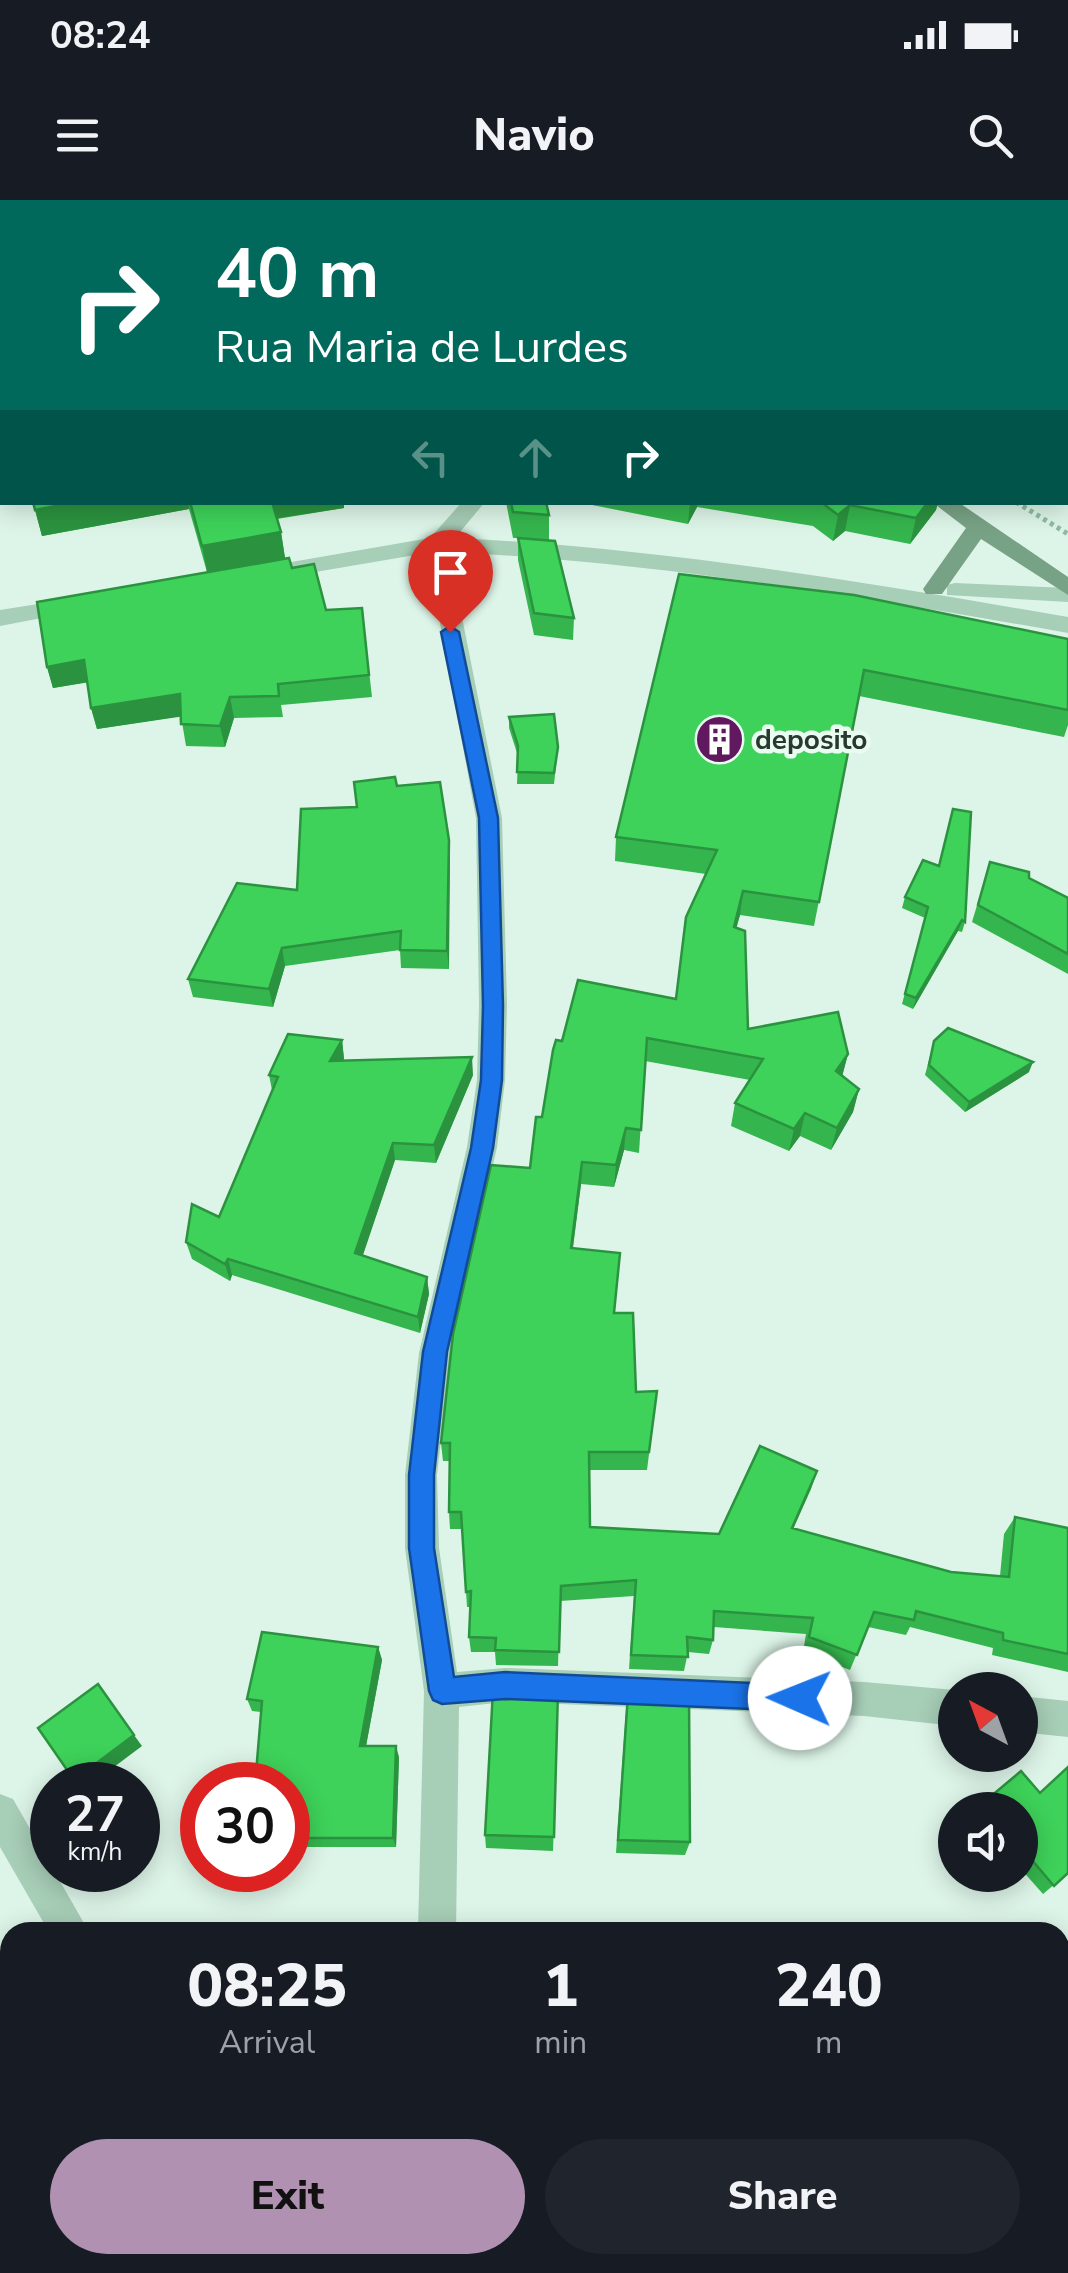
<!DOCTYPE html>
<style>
:root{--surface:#171b24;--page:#20242c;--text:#f1f3f6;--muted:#9ea1a6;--accent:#b091b2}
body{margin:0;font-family:"Nunito Sans",sans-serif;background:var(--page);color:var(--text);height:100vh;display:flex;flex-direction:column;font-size:38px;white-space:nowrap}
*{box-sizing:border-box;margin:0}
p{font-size:32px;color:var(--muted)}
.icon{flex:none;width:55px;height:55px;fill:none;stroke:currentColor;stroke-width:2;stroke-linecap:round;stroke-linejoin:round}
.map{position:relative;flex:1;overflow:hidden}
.side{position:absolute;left:0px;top:1722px;width:1070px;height:352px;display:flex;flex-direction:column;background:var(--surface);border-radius:30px 30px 0 0;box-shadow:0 5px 25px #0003}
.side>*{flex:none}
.guide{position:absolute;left:0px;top:0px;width:1070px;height:305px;box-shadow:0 5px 25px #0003;background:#00695c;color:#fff;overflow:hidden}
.needle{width:65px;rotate:319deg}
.controls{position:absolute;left:938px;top:1472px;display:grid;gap:20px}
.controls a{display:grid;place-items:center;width:100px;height:100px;border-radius:50%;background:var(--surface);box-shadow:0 5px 25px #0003;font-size:50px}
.speed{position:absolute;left:30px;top:1562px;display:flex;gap:20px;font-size:50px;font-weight:700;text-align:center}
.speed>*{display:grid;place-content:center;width:130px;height:130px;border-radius:50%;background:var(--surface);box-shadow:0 5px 25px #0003;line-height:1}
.speed small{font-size:25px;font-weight:400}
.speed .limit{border:15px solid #d22;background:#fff;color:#111}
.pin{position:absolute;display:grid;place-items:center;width:85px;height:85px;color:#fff;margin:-102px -42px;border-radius:50% 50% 50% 0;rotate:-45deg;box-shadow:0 0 10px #0007}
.pin .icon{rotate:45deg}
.me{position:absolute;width:110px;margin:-55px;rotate:271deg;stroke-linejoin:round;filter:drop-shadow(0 0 8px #0008)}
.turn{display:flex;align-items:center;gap:35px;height:210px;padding:0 50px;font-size:45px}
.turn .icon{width:130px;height:130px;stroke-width:2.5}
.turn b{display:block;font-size:70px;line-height:85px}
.lanes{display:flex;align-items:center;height:95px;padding:0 50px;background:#0003;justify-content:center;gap:50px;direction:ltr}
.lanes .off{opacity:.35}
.eta{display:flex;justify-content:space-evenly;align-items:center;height:170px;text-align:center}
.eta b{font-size:60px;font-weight:800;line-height:70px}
.button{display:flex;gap:20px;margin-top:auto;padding:20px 50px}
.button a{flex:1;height:115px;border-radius:60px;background:var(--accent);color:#111;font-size:40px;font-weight:800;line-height:115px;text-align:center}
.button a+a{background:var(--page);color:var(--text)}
.status{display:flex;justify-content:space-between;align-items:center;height:70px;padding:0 50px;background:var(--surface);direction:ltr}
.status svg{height:28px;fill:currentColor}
header{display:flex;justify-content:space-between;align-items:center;height:130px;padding:0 50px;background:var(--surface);font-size:45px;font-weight:800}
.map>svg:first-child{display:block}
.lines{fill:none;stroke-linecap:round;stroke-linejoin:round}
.path{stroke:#91baa1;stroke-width:5;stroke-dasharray:4 4;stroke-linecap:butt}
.street{fill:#a7ceb7;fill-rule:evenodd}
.secondary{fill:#78a285;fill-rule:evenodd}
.wall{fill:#35b54d}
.shaded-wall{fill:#2b933f}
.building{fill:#3ed25a;stroke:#2b933f;stroke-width:2.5}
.route{fill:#1a73e8;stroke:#114b97;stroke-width:2.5}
.labels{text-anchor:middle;stroke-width:9;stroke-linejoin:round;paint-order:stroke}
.poi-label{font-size:28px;font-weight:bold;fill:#283a2d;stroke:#eafcf2;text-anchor:start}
</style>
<div class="status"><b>08:24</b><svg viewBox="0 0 49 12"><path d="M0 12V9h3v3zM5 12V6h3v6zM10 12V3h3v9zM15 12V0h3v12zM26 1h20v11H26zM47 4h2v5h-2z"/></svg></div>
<header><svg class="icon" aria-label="menu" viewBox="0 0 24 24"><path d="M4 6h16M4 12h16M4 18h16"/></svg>Navio<svg class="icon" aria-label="search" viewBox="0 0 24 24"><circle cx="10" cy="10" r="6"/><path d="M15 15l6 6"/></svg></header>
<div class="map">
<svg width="1068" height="2073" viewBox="0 0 1068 2073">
<rect width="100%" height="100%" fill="#ddf5e8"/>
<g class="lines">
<path class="path" d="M1016,302L1068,334"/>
<g class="street">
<path d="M833,0H854L855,2H834Z"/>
<path d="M462,302H485L455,338C660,348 865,382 1068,417V433C864,397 657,362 449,352L502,618L507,805L505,880L497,947L451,1153L437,1275L439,1348L457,1472L505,1468L864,1482L955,1490V1526L864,1516L505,1502L459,1507L456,1732H418L424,1491L405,1348V1275L419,1153L467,947L477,880L479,805L476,618L427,353L274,379L263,372L274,365L430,338Z"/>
<path d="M955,383L1068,388V402L947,395V385Z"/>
<path d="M76,398L87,405L84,410L0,426V410Z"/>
<path d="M1020,1496L1068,1501V1537L1020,1532Z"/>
<path d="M0,1594L13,1599L89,1732H49L0,1647Z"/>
<path d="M430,2065H473L477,2073H434Z"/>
<path d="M509,2065H624L620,2073H505Z"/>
<path d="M803,2065H884L888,2073H807Z"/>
</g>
<g class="secondary">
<path d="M530,0H550L551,2H531Z"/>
<path d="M592,0H612L613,2H593Z"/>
<path d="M932,302H958L1068,377V395L981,339L942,394H926L923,389L966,328Z"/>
</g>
</g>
<g class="wall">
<path d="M647,0H839L843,2H647Z"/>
<path d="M33,302H344V308L277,319L281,332L285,358L207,372L189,309L42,336Z"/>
<path d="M506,302H546L549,315V341L574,418L573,440L534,435L518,360V338H513Z"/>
<path d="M577,302H938L936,310L910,344L845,331L833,341L813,326L697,307L688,324Z"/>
<path d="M292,368L326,410L362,408L372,497L281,505L283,517L234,518L225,547L186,546L181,516L97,529L91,508L87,482L53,488L47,467Z"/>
<path d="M679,374L1068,439V525L1064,537L859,496L814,726L740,715L736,728L748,829L848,854L842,876L859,889L853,912L831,950L800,936L789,951L731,926L735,903L750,880L645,861L639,953L624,950L614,987L581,984L573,1048L614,1113L636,1192L657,1191L647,1270H589L590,1327L719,1334L817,1271L793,1328L951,1372L1000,1376L1004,1334L1015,1317L1068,1328V1472L992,1455L993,1448L910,1427L906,1435L868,1427L850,1470L803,1452L806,1434L714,1427L713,1440L709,1454L688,1452L684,1471L629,1469L634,1396L560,1401L558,1466L496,1465L495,1452H471L469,1437L471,1407H467L462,1329H450L449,1312L450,1261H443L441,1243L530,968L562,841L676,799L706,674L615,661L616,637Z"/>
<path d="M509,517L558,547L554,584H517L518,556L509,528Z"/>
<path d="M397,586L449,640V769L401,768L400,750L285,766L273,807L193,797L188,779L297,690L357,607Z"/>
<path d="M990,662L1068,698V774L972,722Z"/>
<path d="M905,697L965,722L962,732L958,731L913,809L902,804L925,718L902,708Z"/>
<path d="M342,840L344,859L343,861L473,875L436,963L395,960L362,1056L427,1077L429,1094L420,1133L232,1075L230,1081L192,1059L186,1042L219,1017L272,890L269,875Z"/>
<path d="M934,841L1029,872L965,912L925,875Z"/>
<path d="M378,1447L382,1460L366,1546L399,1557L396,1647H288V1585L261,1512L252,1511L247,1499Z"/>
<path d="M558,1491L553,1651L486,1648L485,1635Z"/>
<path d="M628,1494L690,1642L685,1655L616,1653L626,1510Z"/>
<path d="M1068,1567V1673L1043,1694L1020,1668V1610H977L1021,1571L1040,1593Z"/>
<path d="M1068,1899V2043L1065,2044L1060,2040V1913Z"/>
</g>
<g class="shaded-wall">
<path d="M702,0H718V2H694Z"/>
<path d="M2,70V97L0,98V71Z"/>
<path d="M0,227H2V254L0,255Z"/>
<path d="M76,302H188L189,309L42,336L35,310Z"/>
<path d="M270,302H344V308L272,319Z"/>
<path d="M690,302H697V307L688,324Z"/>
<path d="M928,302H938L936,310L910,344L916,318Z"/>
<path d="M850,305L845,331L833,341L838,315Z"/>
<path d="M281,332L285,358L207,372L202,346Z"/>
<path d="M84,460L90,482L53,488L47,467Z"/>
<path d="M180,494L185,516L97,529L91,508Z"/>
<path d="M230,497L234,518L225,547L220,526Z"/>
<path d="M449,640L450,659L449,769L447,751Z"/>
<path d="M743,691L740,715L730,751L734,727Z"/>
<path d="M962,720L958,731L913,809L916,798Z"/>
<path d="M282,748L285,766L273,807L269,789Z"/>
<path d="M342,840L344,859L333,880L330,861Z"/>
<path d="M848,854L842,877L836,871Z"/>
<path d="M472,857L473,875L436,963L434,945Z"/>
<path d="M1033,862L1029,872L965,912L969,902Z"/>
<path d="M859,889L853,912L831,950L837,928Z"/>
<path d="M805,913L800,936L789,951L794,929Z"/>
<path d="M626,928L624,950L614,987L616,965Z"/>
<path d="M393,943L395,960L358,1070L355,1053Z"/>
<path d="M582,962L581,984L570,1069L571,1048Z"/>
<path d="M228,1059L232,1075L230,1081L225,1064Z"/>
<path d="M427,1077L429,1094L420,1133L418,1117Z"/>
<path d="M817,1271L811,1289L786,1345L792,1328Z"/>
<path d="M378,1447L382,1460L364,1557L360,1546Z"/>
<path d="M134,1535L142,1546L90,1585H78L74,1580Z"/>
<path d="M396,1546L399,1557L396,1647L393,1638Z"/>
</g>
<g class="building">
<path d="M0,0H486L487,2H2V70L0,71Z"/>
<path d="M681,0H702L694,2H685Z"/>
<path d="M728,0H839L843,2H733Z"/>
<path d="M2,166V227H0V167Z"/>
<path d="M33,302H76L35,310Z"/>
<path d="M190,302H272L281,332L202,346Z"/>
<path d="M511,302H546L549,315L513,312Z"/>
<path d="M821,302H928L916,318L850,305L838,315Z"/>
<path d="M518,338L555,341L574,418L534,413Z"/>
<path d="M289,358L292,368L314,364L326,410L362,408L369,475L278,484L279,496L230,497L220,526L181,524L180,494L91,508L84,460L47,467L37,402Z"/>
<path d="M679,374L854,395L1068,439V510L864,470L819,702L743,691L734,727L745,731L748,829L838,812L848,854L836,871L859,889L837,928L805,913L794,929L735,903L763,859L647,838L641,930L626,928L616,965L582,962L571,1048L620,1053L614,1113H633L636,1192L657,1191L649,1252H589L590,1327L719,1334L760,1246L817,1271L792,1328L951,1372L1009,1377L1015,1317L1068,1328V1454L1003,1440V1433L916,1411L914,1420L874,1412L857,1455L809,1437L813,1418L714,1411L713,1440L687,1437L688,1457L631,1455L636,1380L561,1386L559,1452L495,1450L496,1438L469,1437L471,1391L466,1392L461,1312H449L450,1243H441L453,1134L491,965L530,968L536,917H542L553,850L556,840L562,841L578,780L676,799L686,717L717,650L616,637Z"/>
<path d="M554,514L558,547L554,573L517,572L518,546L509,517Z"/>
<path d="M395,577L397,586L440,582L449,640L447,751L400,750L401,731L282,748L269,789L188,779L237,683L297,690L301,609L357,607L354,582Z"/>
<path d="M953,609L971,612L965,722L962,720L916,798L905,794L928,707L905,697L923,660L939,666Z"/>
<path d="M990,662L1029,672V678L1068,698V754L978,705Z"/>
<path d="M948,828L1033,862L969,902L929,865L934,841Z"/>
<path d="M288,834L342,840L330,861L472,857L434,945L393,943L355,1053L427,1077L418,1117L228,1059L225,1064L186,1042L192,1004L219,1017L278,877L269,875Z"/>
<path d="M262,1432L378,1447L360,1546H396L393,1638H288V1585H255L262,1501L247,1499Z"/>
<path d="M98,1484L134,1535L74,1580L38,1528Z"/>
<path d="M493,1490L558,1491L554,1637L485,1635Z"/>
<path d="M628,1494L689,1496L690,1642L618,1640Z"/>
<path d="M1068,1567V1673L1054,1686L1020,1646V1610H989L983,1603L1021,1571L1040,1593Z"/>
<path d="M1068,1916V2035L1060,2028V1929Z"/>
</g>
<path class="route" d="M450,426L459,432L498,618L503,806L502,880L493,948L447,1152L434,1275V1348L454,1477L505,1472L800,1485L809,1489L813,1498L809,1507L800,1511L505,1499L442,1504L433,1500L429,1491L409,1348V1275L423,1152L471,948L481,880L483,806L479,618L441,432Z"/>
<defs>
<symbol id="building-disc" viewBox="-11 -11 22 22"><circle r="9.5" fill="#60195f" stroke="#eafcf2"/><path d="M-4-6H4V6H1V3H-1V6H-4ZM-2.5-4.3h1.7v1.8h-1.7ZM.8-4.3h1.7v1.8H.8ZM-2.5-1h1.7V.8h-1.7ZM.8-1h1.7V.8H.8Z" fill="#fff"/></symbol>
</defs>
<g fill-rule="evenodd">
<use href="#building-disc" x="692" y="512" width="55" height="55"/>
</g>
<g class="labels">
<g class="poi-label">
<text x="755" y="549">deposito</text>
</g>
</g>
</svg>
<div class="controls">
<a><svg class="needle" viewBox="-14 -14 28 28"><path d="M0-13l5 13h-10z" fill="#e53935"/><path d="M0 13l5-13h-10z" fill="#9ea1a6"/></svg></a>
<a><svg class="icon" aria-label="sound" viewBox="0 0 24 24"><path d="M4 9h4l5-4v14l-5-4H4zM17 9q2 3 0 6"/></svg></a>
</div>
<div class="speed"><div>27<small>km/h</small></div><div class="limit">30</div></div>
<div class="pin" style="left:450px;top:432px;background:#d93025"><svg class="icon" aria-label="arrive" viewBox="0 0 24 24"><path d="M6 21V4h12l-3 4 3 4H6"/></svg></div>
<svg class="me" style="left:800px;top:1498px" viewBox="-20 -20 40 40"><circle r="19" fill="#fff"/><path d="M0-13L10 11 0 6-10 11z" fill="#1a73e8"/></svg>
<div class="guide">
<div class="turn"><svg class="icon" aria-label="right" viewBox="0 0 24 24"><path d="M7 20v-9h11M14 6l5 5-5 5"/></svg><div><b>40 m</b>Rua Maria de Lurdes</div></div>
<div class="lanes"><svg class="icon off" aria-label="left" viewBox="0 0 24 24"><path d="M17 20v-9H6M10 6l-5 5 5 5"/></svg><svg class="icon off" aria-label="ahead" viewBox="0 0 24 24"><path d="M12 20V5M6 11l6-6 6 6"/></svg><svg class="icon" aria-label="right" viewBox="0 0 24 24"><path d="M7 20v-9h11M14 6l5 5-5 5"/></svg></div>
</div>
<section class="side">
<div class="eta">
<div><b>08:25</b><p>Arrival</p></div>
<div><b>1</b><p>min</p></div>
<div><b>240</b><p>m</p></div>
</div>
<div class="button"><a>Exit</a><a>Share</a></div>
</section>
</div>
